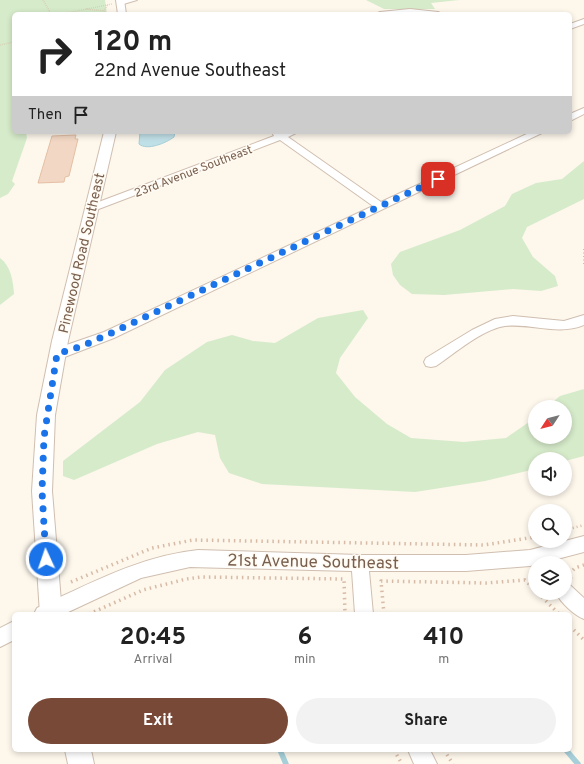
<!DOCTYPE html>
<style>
:root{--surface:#fff;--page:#f2f2f2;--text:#222;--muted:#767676;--accent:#794938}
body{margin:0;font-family:Overpass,sans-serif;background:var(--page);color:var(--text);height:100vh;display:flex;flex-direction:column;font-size:15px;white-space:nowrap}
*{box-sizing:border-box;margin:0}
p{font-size:13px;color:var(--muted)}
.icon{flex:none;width:22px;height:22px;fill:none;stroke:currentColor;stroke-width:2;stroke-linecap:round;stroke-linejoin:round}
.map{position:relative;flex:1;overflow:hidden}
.sheet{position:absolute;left:12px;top:612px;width:560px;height:140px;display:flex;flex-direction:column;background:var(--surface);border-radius:6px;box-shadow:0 2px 6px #0003}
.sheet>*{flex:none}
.top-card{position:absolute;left:12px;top:12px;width:560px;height:122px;border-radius:6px;box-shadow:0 2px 6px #0003;background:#fff;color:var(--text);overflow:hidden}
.needle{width:26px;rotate:234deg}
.fabs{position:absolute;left:528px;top:400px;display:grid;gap:8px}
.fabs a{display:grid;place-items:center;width:44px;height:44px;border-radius:50%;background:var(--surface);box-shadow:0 2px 6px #0003;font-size:20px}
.pin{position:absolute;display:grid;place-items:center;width:34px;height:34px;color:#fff;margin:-17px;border-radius:8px;box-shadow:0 2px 6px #0006}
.me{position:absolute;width:44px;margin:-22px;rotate:357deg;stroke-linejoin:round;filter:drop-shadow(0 0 3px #0008)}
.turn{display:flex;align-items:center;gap:14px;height:84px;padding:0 16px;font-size:18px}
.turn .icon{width:52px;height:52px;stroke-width:2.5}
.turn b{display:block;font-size:28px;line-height:34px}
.then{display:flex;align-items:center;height:38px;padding:0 16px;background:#0003;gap:8px;font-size:15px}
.eta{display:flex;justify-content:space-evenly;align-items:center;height:68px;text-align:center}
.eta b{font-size:24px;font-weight:700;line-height:28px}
.action{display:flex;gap:8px;margin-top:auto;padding:8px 16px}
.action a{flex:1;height:46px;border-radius:24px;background:var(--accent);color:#fff;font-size:16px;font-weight:700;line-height:46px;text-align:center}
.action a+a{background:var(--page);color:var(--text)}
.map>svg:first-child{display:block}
.green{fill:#d6ebca}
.water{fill:#c0e0e7;stroke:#a6cfd9}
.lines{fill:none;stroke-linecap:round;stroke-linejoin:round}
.stream{stroke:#a6cfd9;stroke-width:5.5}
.building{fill:#f2d8c4;stroke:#e5bfa4}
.minor-casing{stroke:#d0bfb0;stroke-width:2}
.tertiary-casing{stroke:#d0bfb0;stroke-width:2}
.path-far3{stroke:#d8bba6;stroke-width:1.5;stroke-dasharray:0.5 1.5;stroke-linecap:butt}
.path-far2{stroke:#d8bba6;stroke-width:2;stroke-dasharray:1 2.5;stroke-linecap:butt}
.path-far1{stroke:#d8bba6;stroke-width:2.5;stroke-dasharray:1 3;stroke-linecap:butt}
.path{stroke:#d8bba6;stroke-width:3.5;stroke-dasharray:1.5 4;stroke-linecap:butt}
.minor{fill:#fff;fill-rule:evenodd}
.tertiary{fill:#fff;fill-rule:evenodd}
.route{stroke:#1a73e8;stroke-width:7;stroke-dasharray:0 12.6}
.labels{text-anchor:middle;stroke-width:3;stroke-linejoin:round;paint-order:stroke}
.far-street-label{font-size:12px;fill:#795f4e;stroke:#fffbf3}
.street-label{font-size:14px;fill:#795f4e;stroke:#fffbf3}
.near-street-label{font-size:17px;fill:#795f4e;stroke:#fffbf3}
</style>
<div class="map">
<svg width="584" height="764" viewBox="0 0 584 764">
<rect width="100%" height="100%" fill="#fdf7ec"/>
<g class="green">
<path d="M0,0H105L107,14H14V132H26L27,138L12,181L15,184L8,194L0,198Z"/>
<path d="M366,0H459L431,3L435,9H384Z"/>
<path d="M584,161V199L527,227L522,238L533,257L555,276L558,286L541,291L513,289L444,295L412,294L400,285L393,275L391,264L400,252L460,230L505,206L512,194L536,183L562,179Z"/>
<path d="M0,258C11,266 13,281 14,294L0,305Z"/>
<path d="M363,310L368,318L340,358L336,373L355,397L387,424L411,438L464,442L506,438L535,418V437H565V407H547L560,396L584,389V456L565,461V459H535V469L485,481L415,492L262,484L229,473L220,458L215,435L198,432L157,444L74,480L63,476V461L140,402L165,370L207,342L232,335L253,341L275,343L318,318Z"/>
</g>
<path class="water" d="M140,132H175L174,137C166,143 147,151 139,144Z"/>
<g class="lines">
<g class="stream">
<path d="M280,750L286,764"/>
<path d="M566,750L578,764"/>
</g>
</g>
<path class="building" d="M76,135L75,139H78L69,176L65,177L64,182L38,183L52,136Z"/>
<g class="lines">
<defs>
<g id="minor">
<path d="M137,0L120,5L117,3L124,0Z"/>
<path d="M410,9L438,12L442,14H376L380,12Z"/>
<path d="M584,19V24L570,29V24Z"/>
<path d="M584,108V114L570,121V114Z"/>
<path d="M272,132H298L288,137L381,202L531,132H544L114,338L62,358L57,359L52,358L50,354L52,350L104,332L373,206L280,140L96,210L92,211L87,208L88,206L274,136Z"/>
<path d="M584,315V325C557,336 532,323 505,326C483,329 455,353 436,366L431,367L426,366L424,362L426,358L472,330L495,319L513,316L564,321Z"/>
<path d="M584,536V552L542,563H535V565L530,566L466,571H369L373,614H355L352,571L190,567L141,578L64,614H34L37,608C89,584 140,556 198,550L360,555H466L530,550Z"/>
<path d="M565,583L571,586L584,598V619C574,615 561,603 556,593H565Z"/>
<path d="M14,621V640L0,647V628Z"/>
<path d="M408,750H430L437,764H414Z"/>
</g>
<g id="tertiary">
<path d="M116,0H124L126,14H118Z"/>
<path d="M104,132H116L68,341L55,415L52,491L62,614H40L32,491L37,415L52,341Z"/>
<path d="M65,750H91L94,764H68Z"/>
</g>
</defs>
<use href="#minor" class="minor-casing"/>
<use href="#tertiary" class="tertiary-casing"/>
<g class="path-far3">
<path d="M43,0L50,12L46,14"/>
<path d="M86,9L104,11L108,4"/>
<path d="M62,14L112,4"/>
<path d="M0,45L14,42"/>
</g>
<path class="path-far2" d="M584,249V265"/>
<path class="path-far1" d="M565,530L584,525"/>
<g class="path">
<path d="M571,579L569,574L575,568L584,565"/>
<path d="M71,582L152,548L193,540L484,545L535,537"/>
<path d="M538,593L559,614"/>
<path d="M89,614L143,590L186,579L201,577L344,579L345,614"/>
<path d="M384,614L381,581L486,583L525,580L535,590"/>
<path d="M570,626L584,640"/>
<path d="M394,750L402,764"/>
<path d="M444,750L453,764"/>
</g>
<use href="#minor" class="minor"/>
<use href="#tertiary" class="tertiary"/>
</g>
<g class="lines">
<path class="route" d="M46,559L42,491L44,437L57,354L82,346L109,334L438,179"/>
</g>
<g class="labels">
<g class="far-street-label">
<text transform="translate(193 171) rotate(-21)" y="4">23rd Avenue Southeast</text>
</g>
<g class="street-label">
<text transform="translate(81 253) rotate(-77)" y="5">Pinewood Road Southeast</text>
</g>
<g class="near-street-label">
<text transform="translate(313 561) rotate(1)" y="6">21st Avenue Southeast</text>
</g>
</g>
</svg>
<div class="fabs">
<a><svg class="needle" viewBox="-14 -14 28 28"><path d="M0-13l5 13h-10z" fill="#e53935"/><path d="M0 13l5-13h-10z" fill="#767676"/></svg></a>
<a><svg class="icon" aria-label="sound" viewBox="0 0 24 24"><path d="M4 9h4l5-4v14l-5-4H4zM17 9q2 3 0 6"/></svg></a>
<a><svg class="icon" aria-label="search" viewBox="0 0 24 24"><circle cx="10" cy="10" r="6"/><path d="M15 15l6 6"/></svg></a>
<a><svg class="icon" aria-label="layers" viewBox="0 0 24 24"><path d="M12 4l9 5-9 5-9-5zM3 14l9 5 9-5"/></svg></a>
</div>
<div class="pin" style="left:438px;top:179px;background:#d93025"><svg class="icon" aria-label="arrive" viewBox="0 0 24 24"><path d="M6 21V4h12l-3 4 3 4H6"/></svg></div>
<svg class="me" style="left:46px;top:559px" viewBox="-20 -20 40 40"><circle r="17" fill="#1a73e8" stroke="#fff" stroke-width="3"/><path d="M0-11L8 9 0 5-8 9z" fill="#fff"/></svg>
<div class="top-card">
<div class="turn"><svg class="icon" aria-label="right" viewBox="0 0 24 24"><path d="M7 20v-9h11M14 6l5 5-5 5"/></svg><div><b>120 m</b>22nd Avenue Southeast</div></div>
<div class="then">Then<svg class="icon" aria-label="arrive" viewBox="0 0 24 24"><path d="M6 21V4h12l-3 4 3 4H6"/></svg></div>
</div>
<section class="sheet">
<div class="eta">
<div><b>20:45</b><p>Arrival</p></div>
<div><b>6</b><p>min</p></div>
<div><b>410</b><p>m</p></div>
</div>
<div class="action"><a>Exit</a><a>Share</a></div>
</section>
</div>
